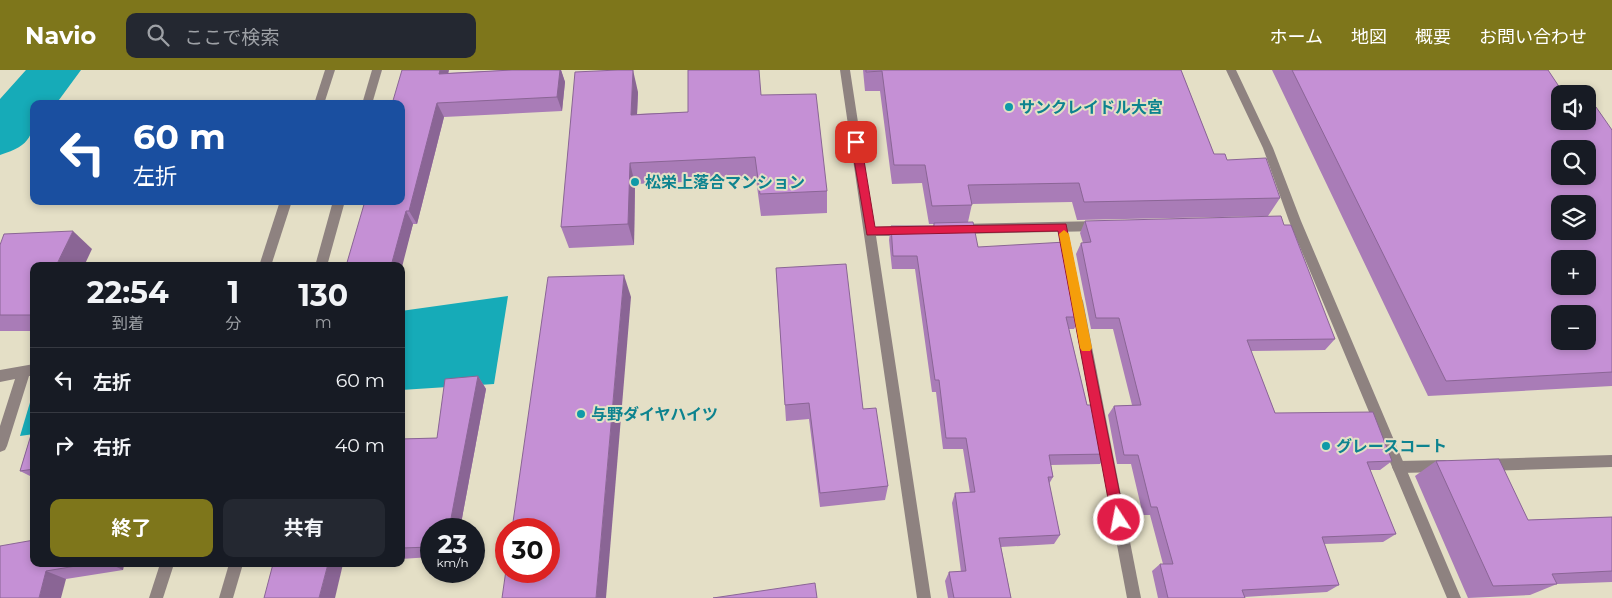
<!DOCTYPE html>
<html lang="ja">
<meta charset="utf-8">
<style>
:root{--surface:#171b24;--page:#242831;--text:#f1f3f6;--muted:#9ea1a6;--line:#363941;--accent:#7e761b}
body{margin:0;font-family:Montserrat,"Noto Sans JP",sans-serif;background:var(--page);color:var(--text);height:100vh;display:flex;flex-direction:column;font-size:19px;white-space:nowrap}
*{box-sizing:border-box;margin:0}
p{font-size:16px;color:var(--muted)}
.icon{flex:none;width:28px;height:28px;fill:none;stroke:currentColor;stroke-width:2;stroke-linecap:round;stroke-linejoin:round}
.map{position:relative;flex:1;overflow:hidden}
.panel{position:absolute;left:30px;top:192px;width:375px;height:305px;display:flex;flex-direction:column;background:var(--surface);border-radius:10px;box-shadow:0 2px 8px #0003}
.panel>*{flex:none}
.banner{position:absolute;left:30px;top:30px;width:375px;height:105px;border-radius:10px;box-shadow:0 2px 8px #0003;background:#1a4fa0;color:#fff;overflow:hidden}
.tools{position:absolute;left:1551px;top:15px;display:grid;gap:10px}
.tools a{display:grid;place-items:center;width:45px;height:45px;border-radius:10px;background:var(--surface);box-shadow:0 2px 8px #0003;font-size:25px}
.speed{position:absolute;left:420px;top:448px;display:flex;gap:10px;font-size:25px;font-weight:700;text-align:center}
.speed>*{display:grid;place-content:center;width:65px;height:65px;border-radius:50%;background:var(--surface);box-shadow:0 2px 8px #0003;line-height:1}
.speed small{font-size:12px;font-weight:400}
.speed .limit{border:8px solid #d22;background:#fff;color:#111}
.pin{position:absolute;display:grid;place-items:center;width:42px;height:42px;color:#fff;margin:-21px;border-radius:10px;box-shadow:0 2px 8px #0006}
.me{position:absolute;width:55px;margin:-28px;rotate:349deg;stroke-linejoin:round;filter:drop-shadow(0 0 4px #0008)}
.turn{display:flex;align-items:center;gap:18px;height:105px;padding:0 20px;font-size:22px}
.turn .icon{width:65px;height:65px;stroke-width:2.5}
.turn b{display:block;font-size:35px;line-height:42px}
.eta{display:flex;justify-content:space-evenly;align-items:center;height:85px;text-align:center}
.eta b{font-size:30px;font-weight:700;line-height:35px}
.button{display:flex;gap:10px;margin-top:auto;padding:10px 20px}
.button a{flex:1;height:58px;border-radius:10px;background:var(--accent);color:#fff;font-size:20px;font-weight:700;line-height:58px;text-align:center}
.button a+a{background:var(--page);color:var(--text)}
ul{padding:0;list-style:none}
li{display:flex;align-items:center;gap:15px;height:65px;padding:0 20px;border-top:1px solid var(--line)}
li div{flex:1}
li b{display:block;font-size:19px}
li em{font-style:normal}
header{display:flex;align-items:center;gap:30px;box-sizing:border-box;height:70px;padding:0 25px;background:var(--accent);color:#fff}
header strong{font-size:24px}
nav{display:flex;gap:28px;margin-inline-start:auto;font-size:18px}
.search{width:350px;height:45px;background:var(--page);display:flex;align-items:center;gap:12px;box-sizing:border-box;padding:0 18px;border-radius:10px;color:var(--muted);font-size:19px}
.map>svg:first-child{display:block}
.water{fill:#16abb8}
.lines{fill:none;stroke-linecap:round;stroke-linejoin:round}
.river{fill:#16abb8;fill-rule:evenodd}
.service{fill:#8e8280;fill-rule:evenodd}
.minor{fill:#8e8280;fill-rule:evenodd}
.tertiary{fill:#8e8280;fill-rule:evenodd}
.wall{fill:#a97cb7}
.shaded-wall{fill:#8a6595}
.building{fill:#c590d5;stroke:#8a6595;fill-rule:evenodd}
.route{fill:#e11d48;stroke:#92132f}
.slow{fill:#f59e0b}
.culture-dot{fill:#0f9aa8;stroke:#e4dfc6;stroke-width:2}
.labels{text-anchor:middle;stroke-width:4;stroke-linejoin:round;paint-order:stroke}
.culture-label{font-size:16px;font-weight:bold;fill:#0d838f;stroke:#e4dfc6;text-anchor:start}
</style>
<header>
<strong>Navio</strong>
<div class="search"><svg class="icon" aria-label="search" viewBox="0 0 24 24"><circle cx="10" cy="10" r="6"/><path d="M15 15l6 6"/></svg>ここで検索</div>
<nav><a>ホーム</a><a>地図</a><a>概要</a><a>お問い合わせ</a></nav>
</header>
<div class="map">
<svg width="1612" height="528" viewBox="0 0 1612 528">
<rect width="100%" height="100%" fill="#e4dfc6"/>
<g class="water">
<path d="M508,226L494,314L401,320V241Z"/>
<path d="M34,319V364L20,366Z"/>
</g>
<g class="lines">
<path class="river" d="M26,0H81L56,34H34C34,65 32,75 0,85V29Z"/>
<g class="service">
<path d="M1612,385V397L1485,401L1480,399L1478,395L1480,391L1485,389Z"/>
<path d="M1445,390L1450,392L1452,396L1450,400L1445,402L1399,403L1394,401L1392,397L1394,393L1399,391Z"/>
</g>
<g class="minor">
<path d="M840,0H850L874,157L908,156L914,161L908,166H876L931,528H917Z"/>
<path d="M1226,0H1236L1273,78L1301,151L1461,528H1447L1289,151L1263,78Z"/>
<path d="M1100,151L1106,156L1100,161L958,164L952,159L958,154Z"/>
<path d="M1077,226L1081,227L1083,231L1141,528H1127L1071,231L1073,227Z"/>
<path d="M34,294V306H29L7,376L5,380L0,382V356L15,309L0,312V300Z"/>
</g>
<g class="tertiary">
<path d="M325,0H335L324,34H314Z"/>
<path d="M372,0H382L372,34H362Z"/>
<path d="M280,131H292L271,196H259Z"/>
<path d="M333,131H345L327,196H315Z"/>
<path d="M160,494H174L163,528H149Z"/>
<path d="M229,494H243L233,528H219Z"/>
</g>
</g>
<g class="wall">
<path d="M449,0L448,3L512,0H561L565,12L562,41L444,47L417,154H413L401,196H346Z"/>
<path d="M863,0H1181L1214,84L1227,90L1280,128L1268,146L1077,150L1072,132L972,134L968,152L978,177L1081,247L1074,259H1069L1087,335L1107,384L1100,394L1051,395L1053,407L1049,414L1060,465L1054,474L1001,477L1011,528H948L945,511L949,502H961L952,433L955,423H970L963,379H943L936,322H932L915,199H892L889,170L891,156H933L934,154H929L922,113L892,114L880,21H865Z"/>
<path d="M1272,0H1548L1560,51L1612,60V316L1428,326Z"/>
<path d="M638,22L637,44L688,42L761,25L827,121V143L761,146L756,109L635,114L634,175L569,178L561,157Z"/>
<path d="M1085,151L1284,155L1335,269L1325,280L1251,281L1275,343L1392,391L1380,400H1370L1396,464L1383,472L1324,474L1339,515L1327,522L1244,527L1245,528H1158L1152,501L1160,494H1163L1150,445H1143L1131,394H1117L1108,345L1114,336L1132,335L1113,259H1091L1076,184L1081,173H1083L1080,163Z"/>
<path d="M0,175L92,179L34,196V261H0Z"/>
<path d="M776,198L863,339L888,416L885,430L820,437L809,349L786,351Z"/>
<path d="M478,306L486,319L460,459H431V487L401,489V369L437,368Z"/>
<path d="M34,355V408L20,401Z"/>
<path d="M1436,391L1528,450L1612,447V512L1557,514L1530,525L1468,528L1415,406Z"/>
<path d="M34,494H124L123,500L66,509L0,528Z"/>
</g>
<g class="shaded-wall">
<path d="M440,0H449L445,18L439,4Z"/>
<path d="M560,0H561L565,12L562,41L557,27Z"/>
<path d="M633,0L638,22L636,67L631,45Z"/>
<path d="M437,33L444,47L417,154L409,141Z"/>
<path d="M630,93L635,114L634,175L628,154Z"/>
<path d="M406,141L413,154L401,201V196H391Z"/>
<path d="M73,161L92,179L84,196H56Z"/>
<path d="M624,205L631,227L606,528H596Z"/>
<path d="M478,306L486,319L460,459H449Z"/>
<path d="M110,494H124L123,500Z"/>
<path d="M328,494H343L335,528H319Z"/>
<path d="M46,501L66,509L61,528H39Z"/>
</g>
<g class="building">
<path d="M402,0H440L439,4L512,0H560L557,27L437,33L409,141H406L391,196H346L365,131H401V34H392Z"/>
<path d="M618,0H633L631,45L688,42V0H759L761,25L816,24L827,121L760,124L755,87L630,93L628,154L561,157L575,2Z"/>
<path d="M866,0H1181L1214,84H1225L1227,90L1266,88L1280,128L1084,132L1079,113L968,115L972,135L932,136L925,95H894L882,1L866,2Z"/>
<path d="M1292,0H1548L1564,24H1560V51H1588V37H1596L1612,60V302L1446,311ZM1560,79H1588V106H1560ZM1560,134H1588V161H1560ZM1560,189H1588V216H1560ZM1560,244H1588V271H1560Z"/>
<path d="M1281,146L1284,155H1291L1335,269L1247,270L1275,343L1373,342L1392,391L1367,392L1396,464L1322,467L1339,515L1242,520L1245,528H1168L1160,494H1173L1157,437H1151L1138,385H1124L1114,336L1141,335L1119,248H1096L1081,173L1091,172L1085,151Z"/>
<path d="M973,152L978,177L1066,172L1081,247H1066L1087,335H1098L1107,384L1049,385L1053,407H1048L1060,465L999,468L1011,528H954L949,502L966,501L955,423L975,422L966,368H946L939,310H935L917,186H893L891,156H934V153Z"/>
<path d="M73,161L56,196H34V240L31,245H0V175L4,164Z"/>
<path d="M846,194L863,339L876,338L888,416L820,423L809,333L785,335L776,198Z"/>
<path d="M624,205L596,528H502L506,500V501H549V459H512L548,207Z"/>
<path d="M478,306L449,459H431V477L401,478V369L437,368L445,309Z"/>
<path d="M34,355V399L20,401Z"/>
<path d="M1499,389L1528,450L1612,447V501L1552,504L1557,514L1493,516L1436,391Z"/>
<path d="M34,470V494H88L46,501L39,528H0V476Z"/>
<path d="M273,494H328L319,528H264Z"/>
<path d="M815,513L817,528H713Z"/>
</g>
<path class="route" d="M856,68L861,72L875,157L1066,154L1125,450L1123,454L1119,456L1114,454L1112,450L1058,161L867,165L851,72Z"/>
<path class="slow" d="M1064,160L1069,164L1092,278L1090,281H1082L1080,278L1059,164Z"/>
<g class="culture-dot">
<circle cx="1009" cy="37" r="5"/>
<circle cx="635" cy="112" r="5"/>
<circle cx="581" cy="344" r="5"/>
<circle cx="1326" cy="376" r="5"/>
</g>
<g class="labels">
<g class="culture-label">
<text x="1019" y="43">サンクレイドル大宮</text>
<text x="645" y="118">松栄上落合マンション</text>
<text x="591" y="350">与野ダイヤハイツ</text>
<text x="1336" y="382">グレースコート</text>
</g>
</g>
</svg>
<div class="tools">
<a><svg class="icon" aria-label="sound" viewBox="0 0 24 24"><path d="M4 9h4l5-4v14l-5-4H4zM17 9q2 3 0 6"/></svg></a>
<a><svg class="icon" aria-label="search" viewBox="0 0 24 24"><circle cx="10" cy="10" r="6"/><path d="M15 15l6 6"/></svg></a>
<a><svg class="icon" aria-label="layers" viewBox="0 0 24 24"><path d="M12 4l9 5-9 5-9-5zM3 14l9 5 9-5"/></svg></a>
<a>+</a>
<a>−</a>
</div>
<div class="speed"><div>23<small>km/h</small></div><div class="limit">30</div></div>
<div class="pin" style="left:856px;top:72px;background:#d93025"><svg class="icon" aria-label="arrive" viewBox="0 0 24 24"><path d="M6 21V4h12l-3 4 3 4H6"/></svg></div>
<svg class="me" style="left:1119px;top:450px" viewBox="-20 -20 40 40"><circle r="17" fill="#e11d48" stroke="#fff" stroke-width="3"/><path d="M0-11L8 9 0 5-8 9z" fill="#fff"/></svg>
<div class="banner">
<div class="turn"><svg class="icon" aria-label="left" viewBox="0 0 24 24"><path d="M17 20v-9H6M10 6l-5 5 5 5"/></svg><div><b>60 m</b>左折</div></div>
</div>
<section class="panel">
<div class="eta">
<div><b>22:54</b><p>到着</p></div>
<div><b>1</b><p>分</p></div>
<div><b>130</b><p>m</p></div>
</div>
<ul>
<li><svg class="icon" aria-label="left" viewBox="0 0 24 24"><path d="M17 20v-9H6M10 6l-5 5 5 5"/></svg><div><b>左折</b></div><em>60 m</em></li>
<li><svg class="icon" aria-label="right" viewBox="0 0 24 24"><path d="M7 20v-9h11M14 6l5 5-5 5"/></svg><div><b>右折</b></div><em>40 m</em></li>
</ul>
<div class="button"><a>終了</a><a>共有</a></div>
</section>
</div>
